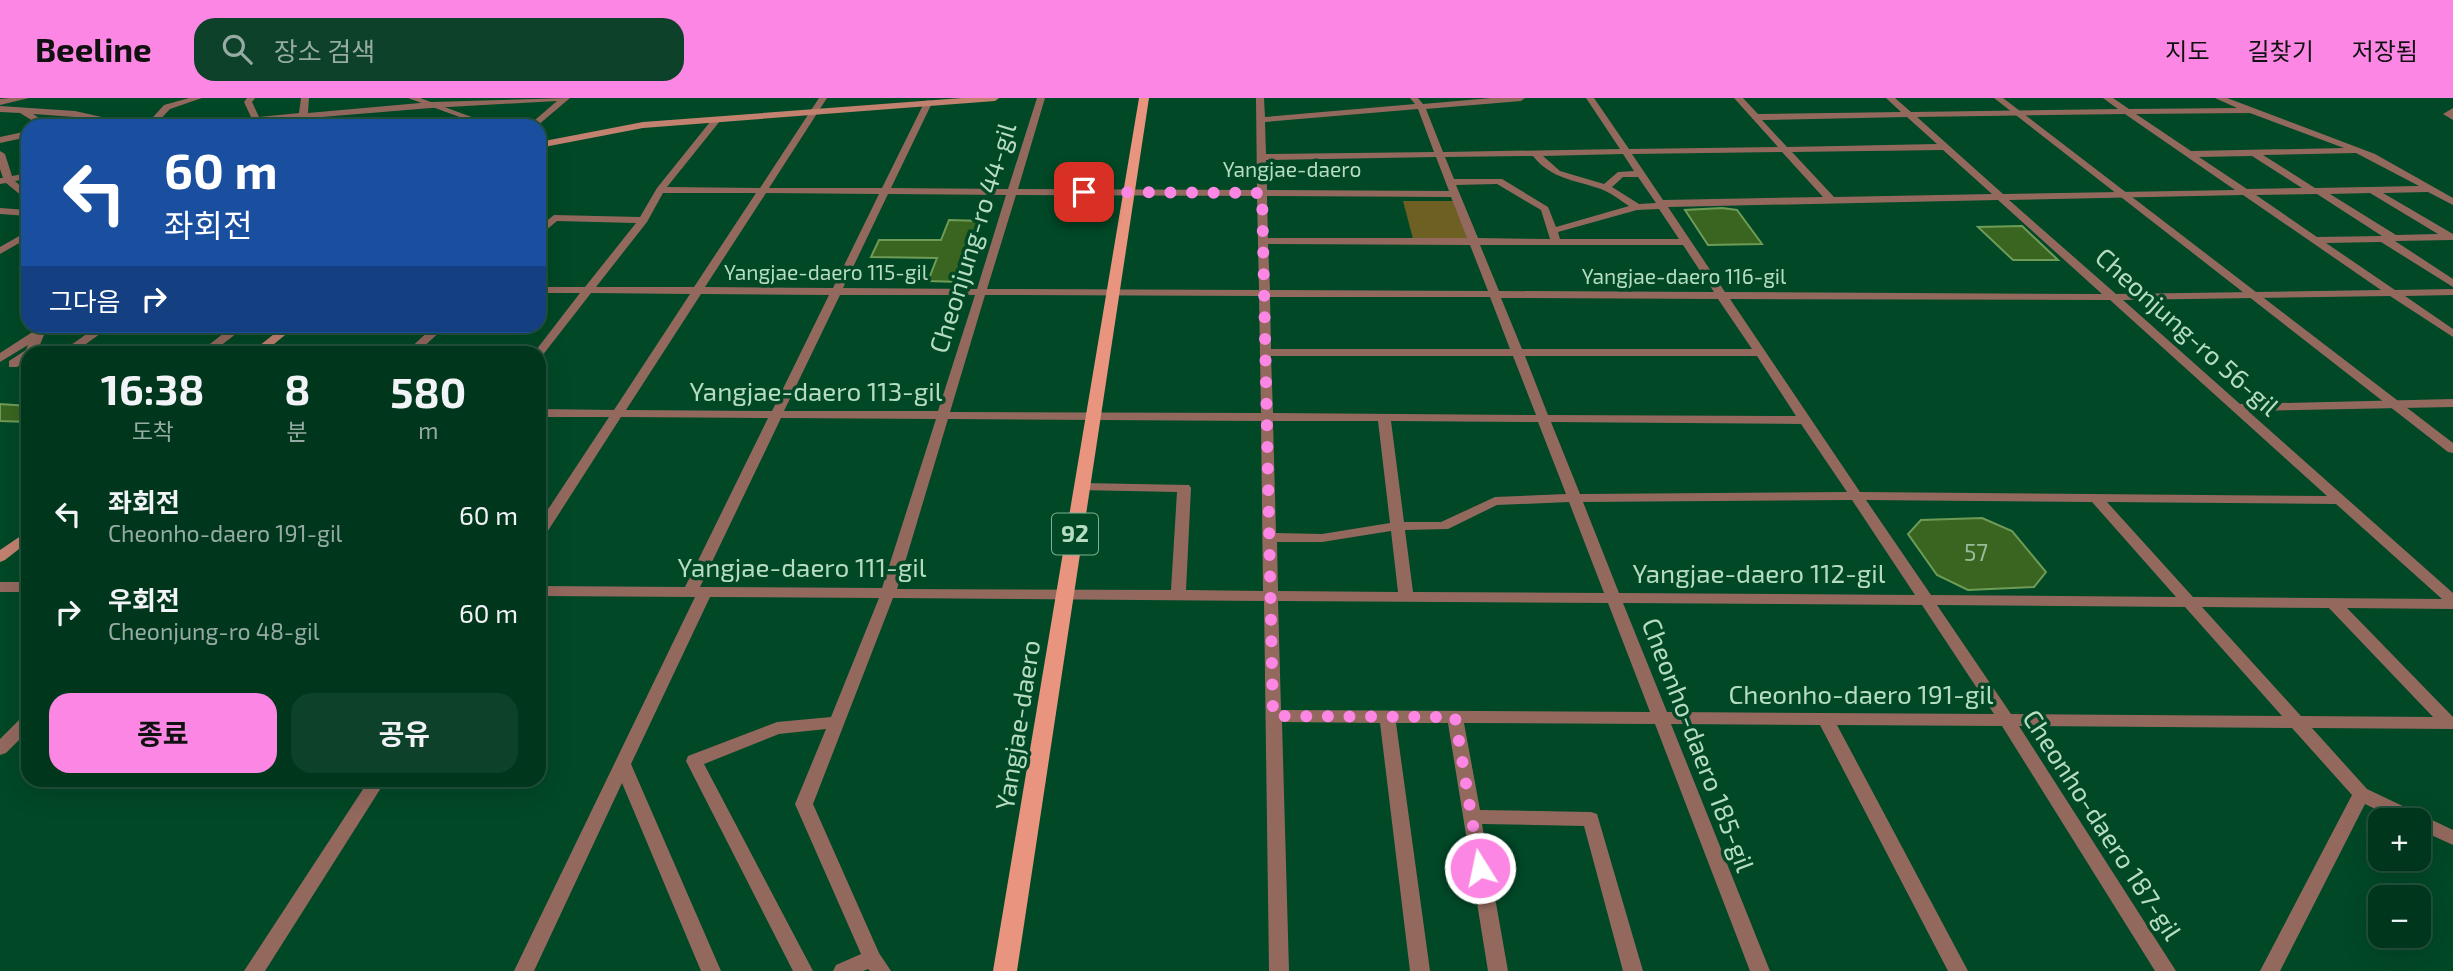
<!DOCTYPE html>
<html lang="ko">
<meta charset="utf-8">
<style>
:root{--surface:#00361c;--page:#0e4129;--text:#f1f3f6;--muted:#95aba3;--line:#22503b;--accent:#fc86e3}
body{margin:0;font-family:"Exo 2","Noto Sans KR",sans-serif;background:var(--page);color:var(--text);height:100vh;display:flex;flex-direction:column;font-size:26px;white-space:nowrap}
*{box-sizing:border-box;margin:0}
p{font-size:23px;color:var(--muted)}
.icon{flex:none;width:38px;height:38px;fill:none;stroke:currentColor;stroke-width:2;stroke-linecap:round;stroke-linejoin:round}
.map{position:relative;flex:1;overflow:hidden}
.details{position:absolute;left:21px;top:248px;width:525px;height:441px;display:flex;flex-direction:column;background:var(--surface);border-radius:21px;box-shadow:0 7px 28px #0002,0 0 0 2px var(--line)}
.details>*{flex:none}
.hud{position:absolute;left:21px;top:21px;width:525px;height:214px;border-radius:21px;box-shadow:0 7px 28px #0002,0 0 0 2px var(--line);background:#1a4fa0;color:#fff;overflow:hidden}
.tools{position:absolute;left:2368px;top:710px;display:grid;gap:14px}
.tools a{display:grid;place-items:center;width:63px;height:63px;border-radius:14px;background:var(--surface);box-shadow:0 7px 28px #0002,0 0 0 2px var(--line);font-size:35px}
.pin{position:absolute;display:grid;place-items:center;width:60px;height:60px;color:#fff;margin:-30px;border-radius:14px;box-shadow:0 4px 10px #0006}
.me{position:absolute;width:77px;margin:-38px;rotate:350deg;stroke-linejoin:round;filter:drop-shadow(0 0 5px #0008)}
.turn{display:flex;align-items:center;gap:24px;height:147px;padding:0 28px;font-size:32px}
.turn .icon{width:91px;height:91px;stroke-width:2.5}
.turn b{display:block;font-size:49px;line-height:60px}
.then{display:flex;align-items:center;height:66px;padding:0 28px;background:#0003;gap:14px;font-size:26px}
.eta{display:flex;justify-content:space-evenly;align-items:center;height:119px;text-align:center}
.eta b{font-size:42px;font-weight:700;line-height:49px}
.primary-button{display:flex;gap:14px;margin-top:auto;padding:14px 28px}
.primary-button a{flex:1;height:80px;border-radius:21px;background:var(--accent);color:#111;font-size:28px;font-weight:700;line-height:80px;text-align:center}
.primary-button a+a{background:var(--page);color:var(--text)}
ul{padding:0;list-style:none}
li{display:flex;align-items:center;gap:21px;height:98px;padding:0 28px}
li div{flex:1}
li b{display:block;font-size:26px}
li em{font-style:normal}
header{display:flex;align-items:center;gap:42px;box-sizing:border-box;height:98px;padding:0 35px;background:var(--accent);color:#111}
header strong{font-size:33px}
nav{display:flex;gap:38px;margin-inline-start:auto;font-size:24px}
.search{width:490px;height:63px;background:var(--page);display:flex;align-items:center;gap:18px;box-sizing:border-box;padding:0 24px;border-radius:21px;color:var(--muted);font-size:26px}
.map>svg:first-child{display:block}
.green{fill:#6e5f22}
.building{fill:#3a6520;stroke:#6e9c57;stroke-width:2}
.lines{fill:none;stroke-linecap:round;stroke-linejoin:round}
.minor{fill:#93695e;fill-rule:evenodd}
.tertiary{fill:#93695e;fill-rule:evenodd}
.secondary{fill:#c38270;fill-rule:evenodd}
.primary{fill:#e8947e;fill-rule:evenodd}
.route{stroke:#fc86e3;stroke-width:12;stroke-dasharray:0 21.6}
.labels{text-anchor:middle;stroke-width:7;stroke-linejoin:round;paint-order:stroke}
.far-street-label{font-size:21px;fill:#b6dcc2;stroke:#004826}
.number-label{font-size:23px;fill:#97be9a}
.shield{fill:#004826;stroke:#7fb093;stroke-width:2}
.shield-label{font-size:24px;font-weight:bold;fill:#b6dcc2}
.street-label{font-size:26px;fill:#b6dcc2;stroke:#004826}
</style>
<header>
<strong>Beeline</strong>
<div class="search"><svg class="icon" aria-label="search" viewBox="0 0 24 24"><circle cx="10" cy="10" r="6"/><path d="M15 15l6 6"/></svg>장소 검색</div>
<nav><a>지도</a><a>길찾기</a><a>저장됨</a></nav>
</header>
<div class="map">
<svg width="2453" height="873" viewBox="0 0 2453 873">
<rect width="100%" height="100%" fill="#004826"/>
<path class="green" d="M1403,103H1453L1468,141H1413Z"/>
<g class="building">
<path d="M1722,110L1737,112L1762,146L1708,147L1685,112Z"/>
<path d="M949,122L982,123L960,184L928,183L937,160L871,159L879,142H941Z"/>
<path d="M2022,128L2058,162H2013L1978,129Z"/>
<path d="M0,306L28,308V324L0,323Z"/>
<path d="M1982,420L2012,433L2046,474L2034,489L1968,492L1937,477L1908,436L1921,422Z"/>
</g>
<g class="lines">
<g class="minor">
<path d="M9,0H29L0,7V1Z"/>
<path d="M189,0H202L170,11L154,28H145L164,7Z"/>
<path d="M247,0H255L252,4L259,19L299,15L301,0H309L308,15L431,4L570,0L537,28H528L557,3L431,10L261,24L263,28H255L253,24L172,28L176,25L251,19L244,4Z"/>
<path d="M819,0H827L769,90H882L924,5L928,2L932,5L891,90L1008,91L1037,0H1045L1018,91L1257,92L1256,0H1264L1265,19L1415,6L1410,0H1418L1423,6L1491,0H1525L1521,3L1426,11L1443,54L1620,51L1586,0H1594L1629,51L1778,49L1734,0H1743L1758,16L1901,14L1886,0H1895L1911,14L2118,11L2103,0H2113L2129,11L2237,10L2215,0H2227L2375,56L2453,100V107L2428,94L2383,95L2453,136V142L2395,143L2453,181V189L2381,144L2326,145L2395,192L2453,191V197L2405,198L2453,231V239L2390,198L2123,202L2240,306L2453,301V309L2248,313L2453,495V511L2347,510L2453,619V631L2312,630L2367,691L2453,732V747L2418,731V723H2400L2365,706L2280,873H2260L2352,697L2292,630L2019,628L2176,873H2155L2002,628L1837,627L1968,873H1948L1820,627L1671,626L1770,873H1750L1655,626L1464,625L1480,712L1591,714L1597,716L1643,873H1623L1584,728L1482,726L1508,873H1488L1448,625H1396L1430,873H1410L1380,625L1282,624L1289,873H1269L1264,503L893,500L813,706L879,855L891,873H870L868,871L863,873H833L836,867L861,856L795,706L826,631L779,636L704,666L813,873H793L686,663L688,658L777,624L831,619L879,500L710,499L631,666L721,873H701L622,685L534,873H514L695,499L539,498V488L685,489L768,320L621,319L544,439L539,440V425L609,319H539V311L614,312L690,196L591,195L542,258L539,259V256H533L580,195H539V189H585L636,125L557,123L539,138V129L554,117L640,119L657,90L714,19H720V23L667,89L760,90ZM1418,11L1434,54L1266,56L1265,24ZM2250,15L2344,50L2191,53L2136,16ZM2125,16L2235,92L2003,96L1917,19ZM1907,19L1937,46L1787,49L1762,22ZM1943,52L1992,96L1834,99L1792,54ZM1782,54L1823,99L1663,102L1632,56ZM2356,55L2419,88L2315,90L2263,57ZM1623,56L1634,73L1618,74L1604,86L1560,73L1543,58ZM1533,58C1551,81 1575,82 1601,91C1611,95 1620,102 1629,108L1556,129L1548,109L1502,81H1454L1445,59ZM2252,58L2302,90L2247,91L2199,59ZM1436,59L1449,93L1267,92L1266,62ZM1623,79H1638L1656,105L1639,106L1612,89ZM1497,86L1541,112L1550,141L1478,140L1456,87ZM663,95H756L694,189H596L647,124ZM766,95L879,96L833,190L705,189ZM2370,95L2438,136L2396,137L2330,96ZM888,96L1006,97L977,191L843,190ZM2317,96L2382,138L2317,139L2256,97ZM1016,97L1257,98L1259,192L987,191ZM2243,97L2381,192L2116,196L2009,102ZM1267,98L1451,99L1467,140H1268ZM1998,102L2102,196L1725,194L1668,109ZM1659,111L1679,141H1560L1558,134L1637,112ZM1268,146L1470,147L1488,193L1270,192ZM1480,147H1683L1714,194L1499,193ZM701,196L829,197L772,313L626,312ZM840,197H975L938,313H784ZM985,197L1259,198L1261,315L950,314ZM1270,199H1490L1510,251H1271ZM1501,200L1718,201L1752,251H1522ZM1730,201L2110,202L2327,398L1860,394ZM1271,258H1513L1536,317L1273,315ZM1525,258H1757L1796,318L1548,317ZM781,320L936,321L882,490L700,489ZM948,321L1261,323L1263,493L1186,492L1191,390L1189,387L1082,385L1075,389L1077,392L1177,394L1171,492L897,491ZM1273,323H1378L1390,425L1322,436L1276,435ZM1391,323L1538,324L1566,396L1495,399L1441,424H1404ZM1551,324L1801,326L1847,394L1580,396ZM1852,402L1915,497L1619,495L1583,404ZM1866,402L2092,404L2176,499L1931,497ZM1569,404L1604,495L1413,494L1405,432L1448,431L1497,407ZM2107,404L2336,406L2442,501L2193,499ZM1391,433L1398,494L1278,493L1277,444H1322ZM1278,503L1608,505L1650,614L1281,612ZM1623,505L1922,507L1994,616L1667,614ZM1937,507L2185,509L2282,618L2011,616ZM2202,509L2329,510L2433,619L2301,618Z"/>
<path d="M0,8L75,13L142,28H124L75,19L33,16L51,28H41L20,15L0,14Z"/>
<path d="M2453,10V22L2443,16Z"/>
<path d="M28,33V39L0,45V39Z"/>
<path d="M0,53L5,56L12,78L28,75V81L15,83L28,95V103L6,85L0,86V80H3L0,71Z"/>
<path d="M0,110L28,112V118L0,116Z"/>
<path d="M28,133V140L0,156V149Z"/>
<path d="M43,228H56L44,237L36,256H28V261L17,269H9V263L26,252L28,247L0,264V255L34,233L36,230Z"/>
<path d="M98,228H111L72,256H58Z"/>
<path d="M233,228H246L210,256H197Z"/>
<path d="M434,228H446L416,256H404Z"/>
<rect x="0" y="484" width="28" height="10"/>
<path d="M28,617V633L6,655L0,657V641L22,619Z"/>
<path d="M369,682H386L265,873H244Z"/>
</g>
<g class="tertiary">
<path d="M408,0H420L496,28H484Z"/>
<path d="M1994,0H2003L2453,345V355L2448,354Z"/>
</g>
<g class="secondary">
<path d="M962,0H999L995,3L643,30L539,50V44L643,24Z"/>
<path d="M284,228H296L262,256H249Z"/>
<path d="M28,433V444L5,462L0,464V452Z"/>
</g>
<path class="primary" d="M1139,0H1149L1017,873H993Z"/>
</g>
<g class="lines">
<path class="route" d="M1084,94L1262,95L1273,618L1455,619L1480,770"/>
</g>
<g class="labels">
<g class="far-street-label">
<text x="1292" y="79">Yangjae-daero</text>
<text x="826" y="182">Yangjae-daero 115-gil</text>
<text x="1684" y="186">Yangjae-daero 116-gil</text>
</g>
<g class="number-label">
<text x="1976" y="463">57</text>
</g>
<rect class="shield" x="1052" y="415.5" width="46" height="41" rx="5"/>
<g class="shield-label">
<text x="1075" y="444">92</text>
</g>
<g class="street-label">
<text transform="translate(973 140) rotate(-73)" y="9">Cheonjung-ro 44-gil</text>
<text transform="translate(2187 234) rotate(42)" y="9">Cheonjung-ro 56-gil</text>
<text x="816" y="303">Yangjae-daero 113-gil</text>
<text x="802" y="479">Yangjae-daero 111-gil</text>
<text x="1759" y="485">Yangjae-daero 112-gil</text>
<text x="1861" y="606">Cheonho-daero 191-gil</text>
<text transform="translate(1018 627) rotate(-81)" y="9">Yangjae-daero</text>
<text transform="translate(1698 647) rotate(69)" y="9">Cheonho-daero 185-gil</text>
<text transform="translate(2102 727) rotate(57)" y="9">Cheonho-daero 187-gil</text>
</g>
</g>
</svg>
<div class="tools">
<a>+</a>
<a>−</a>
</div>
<div class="pin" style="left:1084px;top:94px;background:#d93025"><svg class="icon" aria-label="arrive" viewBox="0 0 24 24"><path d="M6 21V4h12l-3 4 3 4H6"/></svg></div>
<svg class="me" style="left:1480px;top:770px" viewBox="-20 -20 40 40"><circle r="17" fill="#fc86e3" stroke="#fff" stroke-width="3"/><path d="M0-11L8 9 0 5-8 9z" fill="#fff"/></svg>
<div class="hud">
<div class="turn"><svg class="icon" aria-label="left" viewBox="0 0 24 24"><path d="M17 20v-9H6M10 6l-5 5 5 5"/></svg><div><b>60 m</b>좌회전</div></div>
<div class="then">그다음<svg class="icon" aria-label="right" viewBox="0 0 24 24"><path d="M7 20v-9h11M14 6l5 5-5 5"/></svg></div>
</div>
<section class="details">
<div class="eta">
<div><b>16:38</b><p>도착</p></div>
<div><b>8</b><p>분</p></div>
<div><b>580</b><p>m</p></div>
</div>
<ul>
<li><svg class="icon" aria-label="left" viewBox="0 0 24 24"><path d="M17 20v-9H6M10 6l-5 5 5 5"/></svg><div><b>좌회전</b><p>Cheonho-daero 191-gil</p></div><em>60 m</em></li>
<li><svg class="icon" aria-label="right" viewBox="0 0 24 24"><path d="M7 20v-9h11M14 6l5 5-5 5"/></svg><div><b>우회전</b><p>Cheonjung-ro 48-gil</p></div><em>60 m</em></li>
</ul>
<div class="primary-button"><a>종료</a><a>공유</a></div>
</section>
</div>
